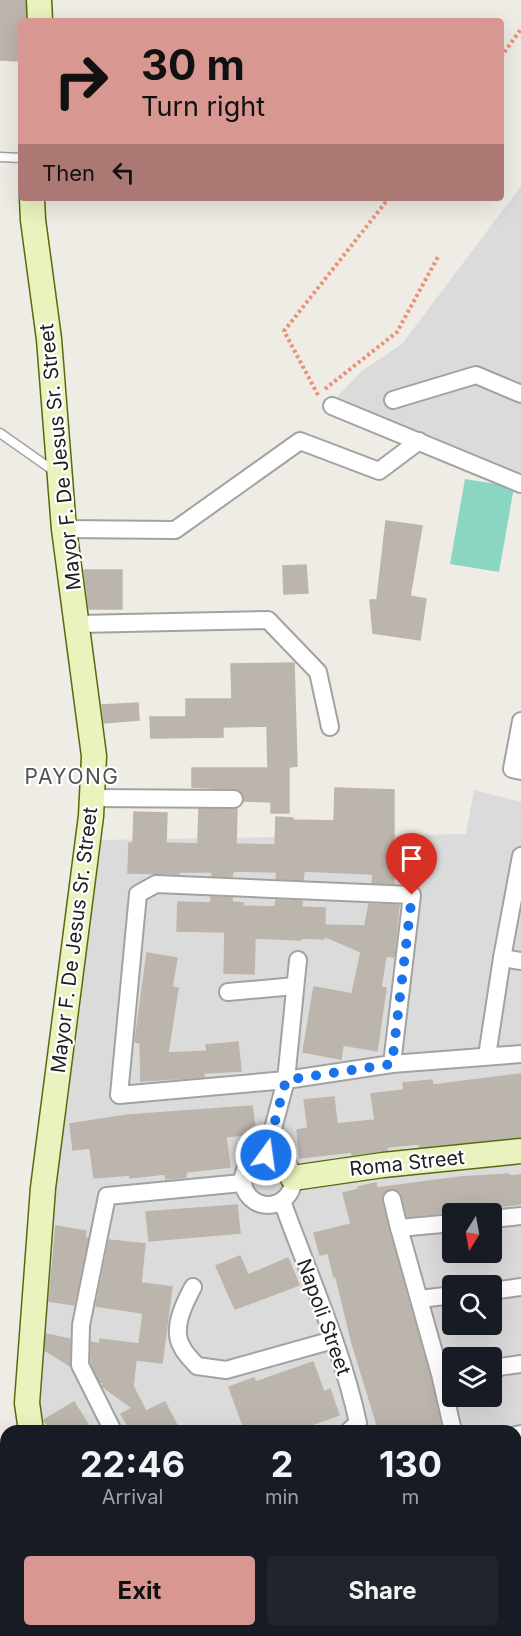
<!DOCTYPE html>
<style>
:root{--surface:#171b24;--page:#20242c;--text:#f1f3f6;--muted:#9ea1a6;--accent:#d89790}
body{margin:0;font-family:Inter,sans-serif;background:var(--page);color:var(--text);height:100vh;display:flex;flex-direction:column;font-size:22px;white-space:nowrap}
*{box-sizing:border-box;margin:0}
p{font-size:20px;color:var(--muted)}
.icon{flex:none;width:33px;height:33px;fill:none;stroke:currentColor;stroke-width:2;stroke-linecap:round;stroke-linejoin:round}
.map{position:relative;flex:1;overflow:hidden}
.drawer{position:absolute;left:0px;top:1425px;width:522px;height:212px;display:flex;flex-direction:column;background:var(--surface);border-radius:18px 18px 0 0;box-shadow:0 6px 24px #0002}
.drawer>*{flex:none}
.top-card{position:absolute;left:18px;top:18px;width:486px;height:183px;border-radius:6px;box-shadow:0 6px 24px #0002;background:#d89790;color:#111;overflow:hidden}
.needle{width:39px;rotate:191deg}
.tools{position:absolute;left:442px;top:1203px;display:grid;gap:12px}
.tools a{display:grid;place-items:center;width:60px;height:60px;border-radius:6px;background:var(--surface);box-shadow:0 6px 24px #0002;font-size:30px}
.pin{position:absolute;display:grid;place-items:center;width:51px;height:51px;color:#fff;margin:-62px -26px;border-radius:50% 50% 50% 0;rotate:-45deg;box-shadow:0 0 6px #0007}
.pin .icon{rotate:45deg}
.me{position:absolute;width:66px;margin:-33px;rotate:14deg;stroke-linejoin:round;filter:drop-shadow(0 0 4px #0008)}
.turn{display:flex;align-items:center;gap:21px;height:126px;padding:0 24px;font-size:27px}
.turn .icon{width:78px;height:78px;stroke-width:2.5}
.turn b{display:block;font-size:42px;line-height:51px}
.then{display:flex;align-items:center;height:57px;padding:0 24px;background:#0003;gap:12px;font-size:22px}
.eta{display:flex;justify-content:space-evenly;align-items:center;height:102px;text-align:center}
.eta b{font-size:36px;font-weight:700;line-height:42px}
.action{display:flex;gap:12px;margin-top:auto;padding:12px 24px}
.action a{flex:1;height:69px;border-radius:6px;background:var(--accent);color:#111;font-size:24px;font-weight:700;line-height:69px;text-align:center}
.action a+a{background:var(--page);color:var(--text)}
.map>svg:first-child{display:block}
.residential{fill:#dcdbdb;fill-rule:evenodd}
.pitch{fill:#8ad6c2}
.building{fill:#bbb5ae;stroke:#beb5a9;stroke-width:1.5}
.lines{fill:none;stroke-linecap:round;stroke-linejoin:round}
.lane-casing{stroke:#a2a2a2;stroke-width:11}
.street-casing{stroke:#a2a2a2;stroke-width:20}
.secondary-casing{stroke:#566b0f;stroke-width:27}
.path{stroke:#ec9177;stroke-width:4;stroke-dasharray:3 3;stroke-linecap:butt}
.lane{stroke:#fff;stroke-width:8}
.street{stroke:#fff;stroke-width:16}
.secondary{stroke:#eaf3be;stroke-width:24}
.route{stroke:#1a73e8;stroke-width:10;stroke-dasharray:0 18}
.labels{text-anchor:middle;stroke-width:4.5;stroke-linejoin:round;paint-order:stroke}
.street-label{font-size:20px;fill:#1e1e1e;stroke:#fff}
.neighbourhood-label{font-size:21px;letter-spacing:1.5px;fill:#515151;stroke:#fff}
</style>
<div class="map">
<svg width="521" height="1636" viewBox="0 0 521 1636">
<rect width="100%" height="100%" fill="#eeece5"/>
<g class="residential">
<path d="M521,186V476L334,400L362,371L402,344Z"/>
<path d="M474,790L521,802V1636H264L263,1631L516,1630V1431H52L37,1409L52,1179L94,840L466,834ZM453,1214H492V1252H453ZM453,1286H492V1324H453ZM453,1358H492V1396H453Z"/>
<path d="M0,1510L6,1513V1630H116L117,1636H0Z"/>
</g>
<path class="pitch" d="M465,479L514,487L499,572L450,564Z"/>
<g class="building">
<path d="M0,0H25L26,21H21V61L0,60Z"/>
<path d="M386,521L422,526L410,596L426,599L420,640L373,633L370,600H377Z"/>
<path d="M306,565L308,593L284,594L283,566Z"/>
<path d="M84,570H122V609H89Z"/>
<path d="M294,663L297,766L289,767V813H271V802L244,801L243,793L235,789L192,787V768H268L267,726L223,727V737L151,738L150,717H186V699H232L231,664Z"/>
<path d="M138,703L139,720L104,723L102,705Z"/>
<path d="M335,788L394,790V884L372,883L373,874L304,871L303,880L276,879L277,872L233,871L232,877L212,876V872H180L179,874L128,873L129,843H133L134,812L167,813L166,843L198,844L199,809H237L236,844L275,845L276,817L293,818V820L334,821Z"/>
<path d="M211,897L232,898V902L243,903V906L275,907L276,900L302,901V907L325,908V925L365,926L369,904L399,905L394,957L386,956L381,987L386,988L377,1051L343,1045L341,1059L303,1052L314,987L352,994L361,952L324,936V939L301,938V940L255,938L254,974L224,973L225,932L177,931L178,902L211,903Z"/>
<path d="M147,953L177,958L172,987L178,988L168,1053L207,1051L206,1045L238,1042L241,1071L204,1073V1077L141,1081L140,1043L135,1042Z"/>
<path d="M521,1074V1137L420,1147L419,1144L387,1147V1150L352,1155V1152L300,1158L297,1130L308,1128L304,1100L334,1097L337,1124L375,1120L371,1094L404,1090L403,1083L432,1080L433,1085Z"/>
<path d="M252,1106L256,1133L226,1137L230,1167L186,1172V1177L166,1179L165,1174L130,1178V1175L94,1178L90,1148L73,1150L70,1124L128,1115Z"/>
<path d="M509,1174V1176L521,1175V1204L407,1217L399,1191L389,1189L382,1196L389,1231L430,1377L442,1431H379L352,1343L336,1277H334L328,1253L320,1255L314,1233L351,1224L343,1193L359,1189L358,1187L376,1183L377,1188L460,1177Z"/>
<path d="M237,1205L240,1233L149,1241L146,1212Z"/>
<path d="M56,1226L86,1231L85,1238H88L74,1305L49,1301Z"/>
<path d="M109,1240L145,1244L141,1283L172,1287L162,1363L136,1360L133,1386L146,1411L165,1402L180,1431H131L121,1414L132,1408L102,1386L104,1383L100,1382L91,1363V1342L100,1344V1339L139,1344L143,1313L96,1306Z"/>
<path d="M240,1256L248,1275L288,1258L299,1285L235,1309L216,1266Z"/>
<path d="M46,1334L70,1339V1366L45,1350Z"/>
<path d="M313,1362L324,1392L330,1389L339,1415L294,1431H245L229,1387L254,1378L256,1382Z"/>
<path d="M74,1402L92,1431H50L44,1420Z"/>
</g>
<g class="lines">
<defs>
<g id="lane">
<path d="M0,157L21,158"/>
<path d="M0,433L54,471"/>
</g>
<g id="street">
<path d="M393,400L476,375L521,394"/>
<path d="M332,406L521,484"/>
<path d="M64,529L175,530L300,441L379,471L419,441"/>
<path d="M78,624L268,620L318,672L330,727"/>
<path d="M521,721L512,769L521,771"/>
<path d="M92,798L234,799"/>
<path d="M502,958L521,961"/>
<path d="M228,992L295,986"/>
<path d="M487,1056L502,958L521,856"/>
<path d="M392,1064L412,895L156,884L138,894L119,1095L286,1080L392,1064L521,1054"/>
<circle cx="268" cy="1180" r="25"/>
<path d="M266,1155L286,1080L298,960"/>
<path d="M392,1199L399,1228L440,1374L453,1431"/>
<path d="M282,1201C308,1273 342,1348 358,1423L349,1431"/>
<path d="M492,1219L521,1216"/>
<path d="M399,1228L453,1223"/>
<path d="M193,1287C184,1304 171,1329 182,1347C185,1354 192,1360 197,1366L226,1370L333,1340"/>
<path d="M492,1291L521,1287"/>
<path d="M420,1299L453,1295"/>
<path d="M492,1368L521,1364"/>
<path d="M113,1431L80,1365L81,1325L107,1196L242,1183"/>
<path d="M516,1435L521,1434"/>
<path d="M516,1510L521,1509"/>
<path d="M0,1555L6,1558"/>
<path d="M77,1630L78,1636"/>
<path d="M507,1630L508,1636"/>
<path d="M28,1636L30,1630"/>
<path d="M294,1636L302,1630"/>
</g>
<g id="secondary">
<path d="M39,0L40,21"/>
<path d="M293,1178L383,1165L521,1151"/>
<path d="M31,1431L27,1403L43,1188L91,816L94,756L64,529L49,339L33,220L32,198"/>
<path d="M141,1630V1636"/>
</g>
</defs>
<use href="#lane" class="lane-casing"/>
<use href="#street" class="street-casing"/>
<use href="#secondary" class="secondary-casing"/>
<g class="path">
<path d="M501,57L521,29"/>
<path d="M325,389L397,332L439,255"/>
<path d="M318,395L284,331L389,198"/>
</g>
<use href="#lane" class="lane"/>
<use href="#street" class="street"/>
<use href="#secondary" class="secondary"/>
</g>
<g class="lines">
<path class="route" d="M266,1155L286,1080L392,1064L412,895"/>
</g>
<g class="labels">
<g class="street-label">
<text transform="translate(60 457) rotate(-96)" y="7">Mayor F. De Jesus Sr. Street</text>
<text transform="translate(74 940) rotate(-83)" y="7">Mayor F. De Jesus Sr. Street</text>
<text transform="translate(407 1163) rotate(-6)" y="7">Roma Street</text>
<text transform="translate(324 1317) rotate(70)" y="7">Napoli Street</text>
</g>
<g class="neighbourhood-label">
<text x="72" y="784">PAYONG</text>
</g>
</g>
</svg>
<div class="tools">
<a><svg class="needle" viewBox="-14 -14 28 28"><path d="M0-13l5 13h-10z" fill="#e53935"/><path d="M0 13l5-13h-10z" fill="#9ea1a6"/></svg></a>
<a><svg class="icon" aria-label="search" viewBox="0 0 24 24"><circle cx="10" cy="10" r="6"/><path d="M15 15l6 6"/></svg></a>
<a><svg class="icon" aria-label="layers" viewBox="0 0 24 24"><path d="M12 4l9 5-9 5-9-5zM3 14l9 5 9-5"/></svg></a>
</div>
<div class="pin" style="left:412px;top:895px;background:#d93025"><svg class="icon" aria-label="arrive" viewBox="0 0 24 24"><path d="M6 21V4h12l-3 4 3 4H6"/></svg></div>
<svg class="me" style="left:266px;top:1155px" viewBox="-20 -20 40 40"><circle r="17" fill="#1a73e8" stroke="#fff" stroke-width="3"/><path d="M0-11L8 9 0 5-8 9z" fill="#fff"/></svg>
<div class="top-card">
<div class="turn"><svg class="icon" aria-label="right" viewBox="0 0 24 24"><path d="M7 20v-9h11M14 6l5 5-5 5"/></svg><div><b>30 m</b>Turn right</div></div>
<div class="then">Then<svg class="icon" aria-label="left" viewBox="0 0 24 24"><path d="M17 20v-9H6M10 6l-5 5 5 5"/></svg></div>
</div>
<section class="drawer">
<div class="eta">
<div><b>22:46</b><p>Arrival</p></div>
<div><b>2</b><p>min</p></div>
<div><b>130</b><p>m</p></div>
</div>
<div class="action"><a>Exit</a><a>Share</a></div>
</section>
</div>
